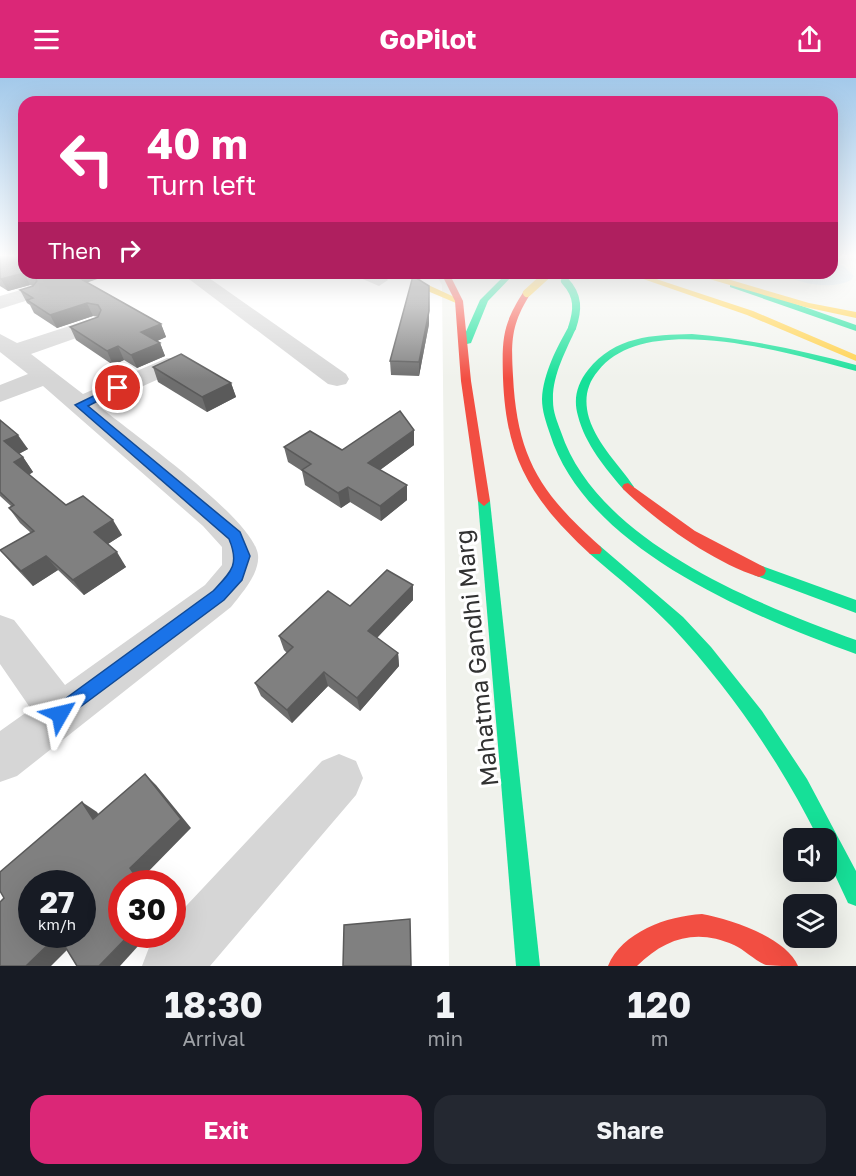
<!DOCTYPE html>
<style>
:root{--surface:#171b24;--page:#242831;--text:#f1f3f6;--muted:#9ea1a6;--accent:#db2777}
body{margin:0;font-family:"Golos Text",sans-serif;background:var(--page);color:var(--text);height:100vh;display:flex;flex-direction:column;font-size:22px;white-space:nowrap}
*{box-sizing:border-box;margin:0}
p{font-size:20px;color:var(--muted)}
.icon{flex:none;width:33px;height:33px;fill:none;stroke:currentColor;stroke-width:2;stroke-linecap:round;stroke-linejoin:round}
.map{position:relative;height:888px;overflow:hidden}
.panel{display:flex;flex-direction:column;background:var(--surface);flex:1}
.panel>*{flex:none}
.top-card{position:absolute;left:18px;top:18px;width:820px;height:183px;border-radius:18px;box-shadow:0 6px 24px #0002;background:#db2777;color:#fff;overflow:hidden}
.controls{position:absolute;left:783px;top:750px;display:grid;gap:12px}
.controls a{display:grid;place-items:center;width:54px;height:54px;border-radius:12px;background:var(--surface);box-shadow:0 6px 24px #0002;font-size:30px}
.speed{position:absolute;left:18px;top:792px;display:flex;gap:12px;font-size:30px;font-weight:700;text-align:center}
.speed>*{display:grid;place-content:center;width:78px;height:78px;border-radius:50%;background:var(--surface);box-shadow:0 6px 24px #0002;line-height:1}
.speed small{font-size:15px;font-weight:400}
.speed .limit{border:9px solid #d22;background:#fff;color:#111}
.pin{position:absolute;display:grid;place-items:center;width:51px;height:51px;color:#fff;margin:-26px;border:3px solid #fff;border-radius:50%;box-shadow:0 2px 6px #0007}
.me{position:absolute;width:66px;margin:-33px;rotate:53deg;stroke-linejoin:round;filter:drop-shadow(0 0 4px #0008)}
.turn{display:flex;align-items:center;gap:21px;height:126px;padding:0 30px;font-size:27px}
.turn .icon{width:78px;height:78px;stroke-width:2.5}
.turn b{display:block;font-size:42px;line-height:51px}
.then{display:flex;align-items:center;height:57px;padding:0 30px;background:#0003;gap:12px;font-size:22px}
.eta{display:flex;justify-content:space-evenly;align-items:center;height:102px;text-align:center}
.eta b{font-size:36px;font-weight:700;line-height:42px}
.button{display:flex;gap:12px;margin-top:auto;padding:12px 30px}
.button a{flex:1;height:69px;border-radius:18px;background:var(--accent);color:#fff;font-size:24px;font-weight:700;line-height:69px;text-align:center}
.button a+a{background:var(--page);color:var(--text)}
header{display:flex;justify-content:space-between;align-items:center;height:78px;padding:0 30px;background:var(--accent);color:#fff;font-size:27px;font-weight:700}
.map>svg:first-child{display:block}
.green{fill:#f0f2ec;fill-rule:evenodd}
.water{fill:#dbe9ee}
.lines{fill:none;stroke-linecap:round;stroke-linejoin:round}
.street{fill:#d6d6d6;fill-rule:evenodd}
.fast{fill:#16e098;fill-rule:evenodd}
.slow{fill:#ffcf43;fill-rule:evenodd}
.jam{fill:#f24e42;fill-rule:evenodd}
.fast-bridge{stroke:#16e098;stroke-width:8}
.slow-bridge{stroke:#ffcf43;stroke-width:8}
.wall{fill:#6e6e6e}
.shaded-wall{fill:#5a5a5a}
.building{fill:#808080;stroke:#5a5a5a;stroke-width:1.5;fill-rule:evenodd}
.route{fill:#1a73e8;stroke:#114b97;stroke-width:1.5}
.labels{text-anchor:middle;stroke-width:6;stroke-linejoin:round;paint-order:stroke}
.near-street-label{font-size:24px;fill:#323232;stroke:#fff}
</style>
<header><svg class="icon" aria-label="menu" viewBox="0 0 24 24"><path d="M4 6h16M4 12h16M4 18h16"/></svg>GoPilot<svg class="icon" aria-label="share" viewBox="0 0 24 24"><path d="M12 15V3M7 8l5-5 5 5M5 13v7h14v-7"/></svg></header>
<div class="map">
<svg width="856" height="888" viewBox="0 0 856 888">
<rect width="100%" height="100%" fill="#fff"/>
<path class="green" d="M833,177H856V888H449L442,207L435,195H832ZM794,760H826V794H794ZM794,826H826V860H794Z"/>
<path class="water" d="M833,183L844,188L854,198L851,202C830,213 799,205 778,195H832Z"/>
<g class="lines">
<g class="street">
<path d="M181,195H202L346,296L349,301L346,306L337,308L328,306Z"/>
<path d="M356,195H380L388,202L379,208L358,199Z"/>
<path d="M31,209L38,211L41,215L38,219L0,231V218Z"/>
<path d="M94,240L102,241L105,246L102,251L31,276L83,316L167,280H183L187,285L183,290L99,328C130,354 254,441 258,477C260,495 242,515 231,529L17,698L0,704V653L31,631L0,586V537L14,542L65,607L205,507L222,487V469L203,448L43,308L0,324V307L28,296L0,274V256L17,265Z"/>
<path d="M339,676L356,683L363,700L356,717L210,888H142L150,867L160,856H172V843L322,683Z"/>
</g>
<g class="fast">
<path d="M507,195H515L488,223L471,265L463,267L461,265L480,222Z"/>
<path d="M730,205H736L856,247V253L730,209Z"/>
<path d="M569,248L576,250C566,273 552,297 553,323C553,334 557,343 561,354C597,463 756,526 856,562V576C752,538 586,471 550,356C546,344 542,333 542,321C543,296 557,269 569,248Z"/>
<path d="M692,256C748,261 802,272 856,287V293C791,276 646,231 598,293C586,307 584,323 589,340C598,368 619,386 634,409L632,412H624C606,391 585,366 578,338C573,321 577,306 588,292C615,258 652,257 692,256Z"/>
<path d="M484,418L490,423L540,888H516L478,423Z"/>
<path d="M595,467L600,468L683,539L711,569L762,633L807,701L856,793V828L848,825L826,778V760H818C780,684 731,612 672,549C647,523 618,500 590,476L588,472L590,468Z"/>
<path d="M759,487L856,522V535L754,497L752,493L754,489Z"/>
</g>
<g class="slow">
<path d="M405,195H413L424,205L463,223L456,225L418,209Z"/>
<path d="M626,195H638L753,233L856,277V283L747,237Z"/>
<path d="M699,195H707L809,225L856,234V240L805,229L699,198Z"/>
</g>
<g class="jam">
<path d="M441,195H449L463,223L471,303L490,423L484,428L478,423L461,303L455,223Z"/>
<path d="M524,213L531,215C511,246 511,263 513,298C517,379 540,415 600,468L602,472L600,476H590C532,422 506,382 503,300C502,261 502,247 524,213Z"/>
<path d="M628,405L695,453L764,489L766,493L764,497L759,499C711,483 660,446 624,412L622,409L624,406Z"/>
<path d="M702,836C730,841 786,859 798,888C789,888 774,888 766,887C755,883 745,872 734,867C697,850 665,860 637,888H608C622,854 667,838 702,836Z"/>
</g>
<path class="fast-bridge" d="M565,203C579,218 578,232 572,250"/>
<path class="slow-bridge" d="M527,215L549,195"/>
</g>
<g class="wall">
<path d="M0,177L24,195H115L87,204L161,246L166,259L157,263L160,265L165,278L137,290L124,282L113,287L76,262L70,249L98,239L93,238L57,250L34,235L30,227L27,225L20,212L33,208L30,207L8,213L0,208Z"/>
<path d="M429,246L419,298L391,297L390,283Z"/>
<path d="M153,289L231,305L236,319L207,334L158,304Z"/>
<path d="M0,342L28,371L19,376L23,379L33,394L29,397L66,427L122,457L108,466L126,489L84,517L58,492L33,508L13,487L0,472L31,455L20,445L9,430L12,429L0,418Z"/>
<path d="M414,367L380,392L407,422L381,443L350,424L341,430L305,407L302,393L288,384L284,369L342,372Z"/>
<path d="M413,507V522L377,560L398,575L399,588L360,633L328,608L292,645L261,618L255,605L287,575L284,572L279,558L350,528Z"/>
</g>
<g class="shaded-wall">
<path d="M24,195L30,207L8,213L1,201Z"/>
<path d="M74,195H115L77,208L72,196Z"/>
<path d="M87,225L93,238L57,250L50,237Z"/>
<path d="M429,233V246L419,298V284Z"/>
<path d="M161,246L166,259L146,268L141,254Z"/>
<path d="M160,265L165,278L137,290L131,277Z"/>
<path d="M118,268L124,282L113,287L107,273Z"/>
<path d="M231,305L236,319L207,334L202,319Z"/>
<path d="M414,352V367L369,400L368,385Z"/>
<path d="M18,357L28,371L14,378L4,363Z"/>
<path d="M23,379L33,394L24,399L14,384Z"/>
<path d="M407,407V422L381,443L380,428Z"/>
<path d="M348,409L350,424L341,430L338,415Z"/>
<path d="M113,442L122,457L103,469L94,454Z"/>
<path d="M117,474L126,489L84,517L73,502Z"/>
<path d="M46,478L58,492L33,508L21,493Z"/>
<path d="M413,507V522L370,567L368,553Z"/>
<path d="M398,575L399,588L360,633L357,620Z"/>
<path d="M324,594L328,608L292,645L287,632Z"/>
<path d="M145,696L156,707L191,750L143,799L148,806H141L130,790Z"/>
<path d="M82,724L97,734L108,751L93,741Z"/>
<path d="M130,856H149L120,888H99Z"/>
<path d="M58,857L76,863L51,888H26Z"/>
</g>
<g class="building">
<path d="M0,177H24V195L1,201L0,200Z"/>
<path d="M25,195H74L72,196L161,246L141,254L160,265L131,277L118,268L107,273L70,249L98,239L101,232L98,227L87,225L50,237L27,222L33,220L20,212L33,208L37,203L34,197Z"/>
<path d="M413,198L429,208V233L419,284L390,283Z"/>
<path d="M181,276L231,305L202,319L153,289Z"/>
<path d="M400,333L414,352L368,385L407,407L380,428L348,409L338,415L302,392L311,386L284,369L310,353L342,372Z"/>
<path d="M0,342L18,357L4,363L23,379L14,384L66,427L83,418L113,442L94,454L117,474L73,502L46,478L21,493L0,472L34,453L9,430L14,427L0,414Z"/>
<path d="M387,492L413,507L368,553L398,575L357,620L324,594L287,632L255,605L293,569L279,558L328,513L350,528Z"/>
<path d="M145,696L181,741L130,790L141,806H122V856H130L99,888H77L58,857L26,888H0V824L4,820L0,813V794L82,724L93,741ZM32,806H82V856H32Z"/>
<path d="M410,841L411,888H343L344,847Z"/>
</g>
<linearGradient id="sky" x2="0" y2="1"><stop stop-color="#a3c9ea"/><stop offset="0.59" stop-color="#fff"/><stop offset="1" stop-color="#fff" stop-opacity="0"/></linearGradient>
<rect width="856" height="301" fill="url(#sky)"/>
<path class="route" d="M114,308L123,310L88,328L240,454L250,478L242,502L224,522L60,644L54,642L51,636L54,629L213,513C231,494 240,487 229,461L75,327Z"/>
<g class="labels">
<g class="near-street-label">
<text transform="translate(477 580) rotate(-96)" y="8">Mahatma Gandhi Marg</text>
</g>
</g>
</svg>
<div class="controls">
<a><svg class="icon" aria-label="sound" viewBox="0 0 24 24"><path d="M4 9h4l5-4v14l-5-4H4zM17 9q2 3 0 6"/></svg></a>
<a><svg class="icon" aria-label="layers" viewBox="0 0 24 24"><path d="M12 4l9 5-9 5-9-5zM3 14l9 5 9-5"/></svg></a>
</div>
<div class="speed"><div>27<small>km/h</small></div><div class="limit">30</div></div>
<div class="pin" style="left:118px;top:310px;background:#d93025"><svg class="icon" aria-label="arrive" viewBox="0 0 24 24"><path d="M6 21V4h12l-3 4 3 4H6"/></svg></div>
<svg class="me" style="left:60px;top:636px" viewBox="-20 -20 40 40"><path d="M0-17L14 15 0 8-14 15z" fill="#1a73e8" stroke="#fff" stroke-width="4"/></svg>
<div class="top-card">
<div class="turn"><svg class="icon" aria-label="left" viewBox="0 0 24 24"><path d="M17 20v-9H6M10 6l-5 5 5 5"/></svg><div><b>40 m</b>Turn left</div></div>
<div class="then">Then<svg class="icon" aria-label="right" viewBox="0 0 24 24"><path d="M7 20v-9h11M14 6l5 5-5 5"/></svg></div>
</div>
</div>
<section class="panel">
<div class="eta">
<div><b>18:30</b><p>Arrival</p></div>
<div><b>1</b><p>min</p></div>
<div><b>120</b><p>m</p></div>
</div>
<div class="button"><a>Exit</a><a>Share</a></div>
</section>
